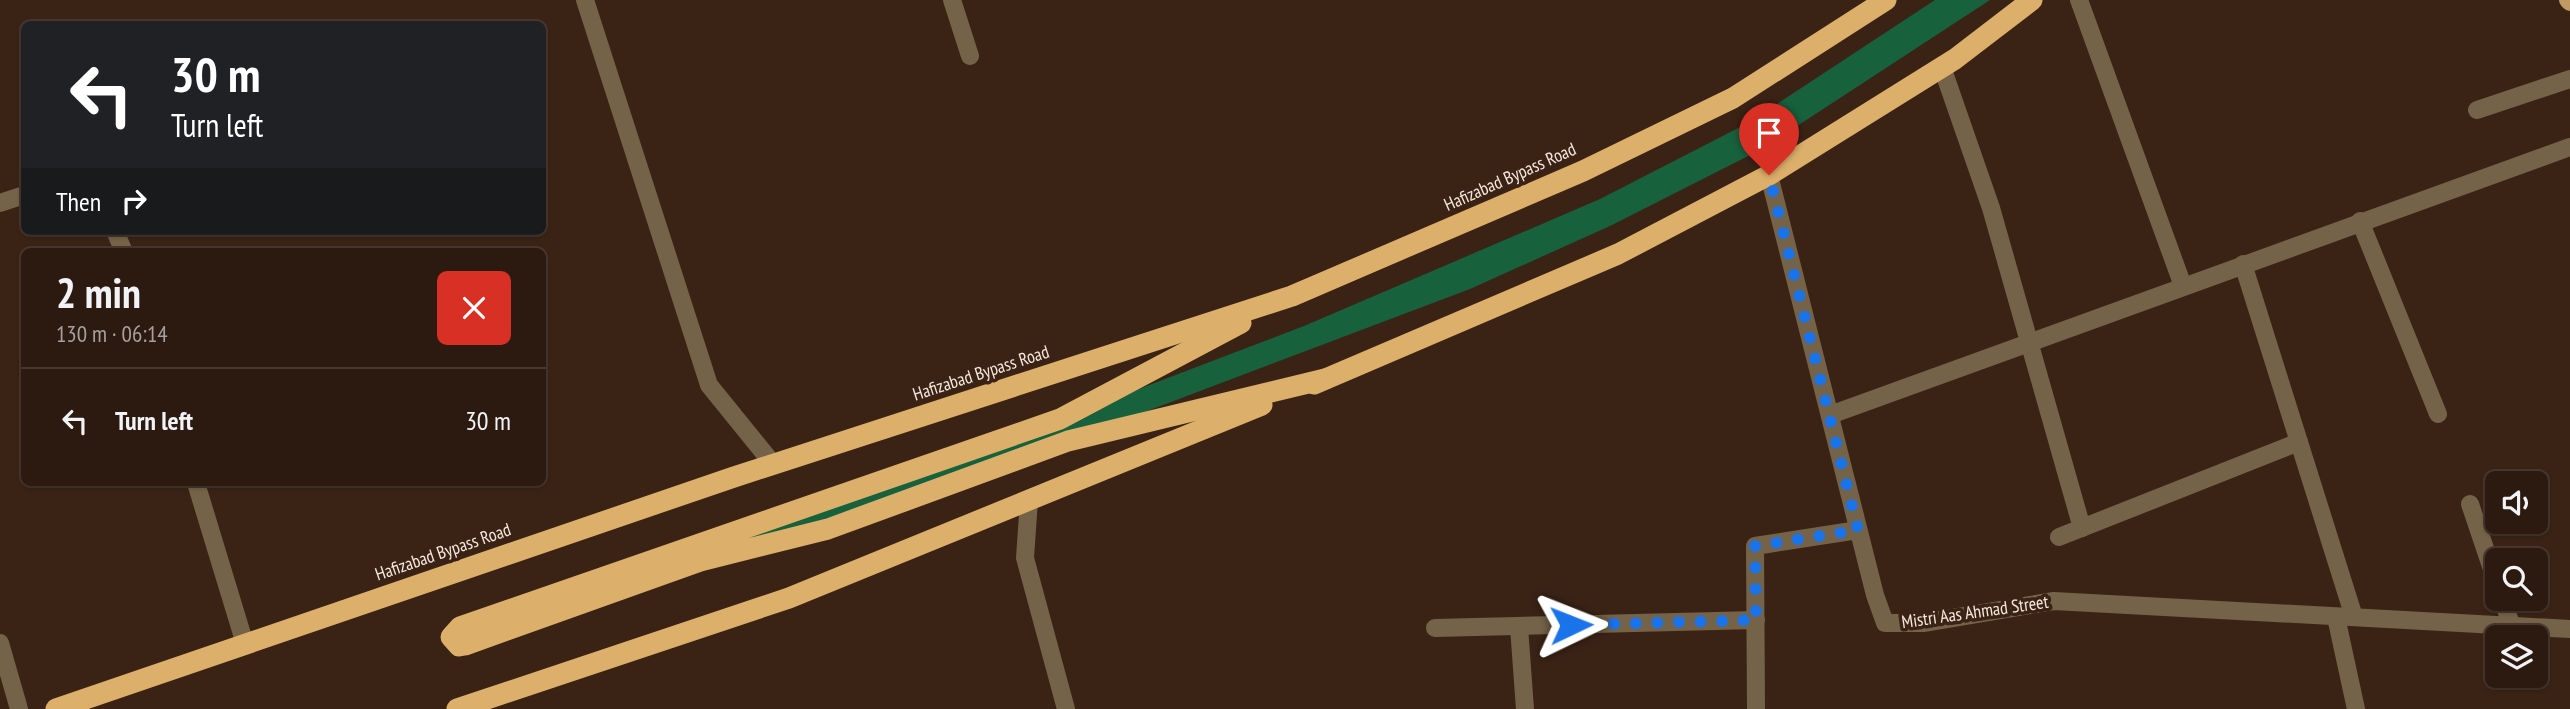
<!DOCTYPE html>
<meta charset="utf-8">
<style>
:root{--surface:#2c1a10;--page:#38271e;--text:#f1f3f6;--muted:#a6a19f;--line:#483830}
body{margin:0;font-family:"PT Sans Narrow",sans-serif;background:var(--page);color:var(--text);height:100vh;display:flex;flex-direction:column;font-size:26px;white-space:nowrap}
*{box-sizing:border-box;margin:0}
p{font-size:23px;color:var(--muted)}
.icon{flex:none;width:38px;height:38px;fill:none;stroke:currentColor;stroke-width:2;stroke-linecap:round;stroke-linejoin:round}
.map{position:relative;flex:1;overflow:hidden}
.drawer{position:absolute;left:21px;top:248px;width:525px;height:238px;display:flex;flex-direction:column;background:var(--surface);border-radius:10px;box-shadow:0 2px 5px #0004,0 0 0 2px var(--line)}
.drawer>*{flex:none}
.banner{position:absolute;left:21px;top:21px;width:525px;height:214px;border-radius:10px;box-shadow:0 2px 5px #0004,0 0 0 2px var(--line);background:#202124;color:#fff;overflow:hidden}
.tools{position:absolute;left:2485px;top:471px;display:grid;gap:14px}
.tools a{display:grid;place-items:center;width:63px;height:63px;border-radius:10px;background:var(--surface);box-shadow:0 2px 5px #0004,0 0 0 2px var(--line);font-size:35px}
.pin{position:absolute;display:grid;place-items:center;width:60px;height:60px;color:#fff;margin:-72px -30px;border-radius:50% 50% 50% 0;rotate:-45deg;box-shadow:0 0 7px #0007}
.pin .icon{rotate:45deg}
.me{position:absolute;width:77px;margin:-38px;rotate:88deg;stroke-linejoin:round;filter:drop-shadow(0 0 5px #0008)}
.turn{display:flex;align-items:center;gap:24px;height:147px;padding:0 35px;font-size:32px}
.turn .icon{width:91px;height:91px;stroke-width:2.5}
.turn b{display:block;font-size:49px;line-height:60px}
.then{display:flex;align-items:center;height:66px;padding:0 35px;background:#0003;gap:14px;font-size:26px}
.round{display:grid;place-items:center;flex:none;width:74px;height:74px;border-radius:10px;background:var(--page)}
.summary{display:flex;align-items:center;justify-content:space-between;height:119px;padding:0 35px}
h1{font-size:42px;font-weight:700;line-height:52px}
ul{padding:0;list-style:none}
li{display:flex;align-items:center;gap:21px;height:105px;padding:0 35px;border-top:2px solid var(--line)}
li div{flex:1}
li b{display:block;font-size:26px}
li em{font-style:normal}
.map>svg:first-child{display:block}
.green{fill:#18613d}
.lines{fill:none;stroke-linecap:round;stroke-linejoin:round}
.minor{stroke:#746348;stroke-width:18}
.major{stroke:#bf9a61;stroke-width:18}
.highway{stroke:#dcb06a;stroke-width:21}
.route{stroke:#1a73e8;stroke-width:12;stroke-dasharray:0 21.6}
.labels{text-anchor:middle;stroke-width:7;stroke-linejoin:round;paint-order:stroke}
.street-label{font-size:18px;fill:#f7e7de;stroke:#3a2315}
</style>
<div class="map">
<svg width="2570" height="709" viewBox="0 0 2570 709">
<rect width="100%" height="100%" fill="#3a2315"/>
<path class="green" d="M1935,0H1990L1762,149L1610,226L1470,289L1068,441L828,529L452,634L1060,419L1304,326L1458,260L1600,199L1748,123Z"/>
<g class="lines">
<g class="minor">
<path d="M585,0L709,385L773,464"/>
<path d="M952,0L970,56"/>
<path d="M2079,0L2183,286"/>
<path d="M1942,67L1991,208L2082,528"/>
<path d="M2477,110L2570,79"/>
<path d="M1769,175L1875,595L1885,623H1923L2054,601L2570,629"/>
<path d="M0,203L24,195"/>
<path d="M2360,221L2438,414"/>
<path d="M115,231L124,252"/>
<path d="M2243,264L2354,617"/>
<path d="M1830,415L2570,147"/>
<path d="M196,483L245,644"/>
<path d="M1029,500L1025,558L1066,709"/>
<path d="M2470,504L2497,584"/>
<path d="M2059,537L2299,442"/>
<path d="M2502,598L2512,627"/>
<path d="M2336,617L2356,709"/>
<path d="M1519,627L1525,709"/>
<path d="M1435,628L1756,620"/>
<path d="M0,643L19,709"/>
<path d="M1756,709L1755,546L1858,530"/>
</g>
<path class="major" d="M2568,0L2570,2"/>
<g class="highway">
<path d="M1241,323L1060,419L460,627L451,637L459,646L465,645L700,561L828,529L1068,441L1325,379"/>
<path d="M1314,384L1618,254L1769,175L1955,59L2032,0"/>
<path d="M56,709L734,477L1292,296L1583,171L1733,98L1886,0"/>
<path d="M457,709L789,598L1262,405"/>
</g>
</g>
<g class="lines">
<path class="route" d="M1571,625L1756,620L1755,546L1858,530L1769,175"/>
</g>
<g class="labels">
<g class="street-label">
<text transform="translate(1510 177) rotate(-24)" y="6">Hafizabad Bypass Road</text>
<text transform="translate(981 373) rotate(-18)" y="6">Hafizabad Bypass Road</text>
<text transform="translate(443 552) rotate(-19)" y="6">Hafizabad Bypass Road</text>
<text transform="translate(1975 612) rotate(-8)" y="6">Mistri Aas Ahmad Street</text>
</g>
</g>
</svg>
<div class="tools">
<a><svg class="icon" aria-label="sound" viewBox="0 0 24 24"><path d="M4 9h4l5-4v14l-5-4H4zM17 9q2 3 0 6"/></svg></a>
<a><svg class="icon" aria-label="search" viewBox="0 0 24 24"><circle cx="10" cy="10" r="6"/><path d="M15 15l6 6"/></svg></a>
<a><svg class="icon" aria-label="layers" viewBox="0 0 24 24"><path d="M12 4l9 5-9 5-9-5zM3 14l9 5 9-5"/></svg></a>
</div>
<div class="pin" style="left:1769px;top:175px;background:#d93025"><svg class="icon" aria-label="arrive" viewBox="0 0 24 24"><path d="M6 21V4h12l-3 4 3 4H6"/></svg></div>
<svg class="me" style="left:1571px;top:625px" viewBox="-20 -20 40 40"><path d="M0-17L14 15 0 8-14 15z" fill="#1a73e8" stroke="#fff" stroke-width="4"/></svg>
<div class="banner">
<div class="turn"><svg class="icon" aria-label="left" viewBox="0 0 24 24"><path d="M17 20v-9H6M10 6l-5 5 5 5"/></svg><div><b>30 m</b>Turn left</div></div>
<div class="then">Then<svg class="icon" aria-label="right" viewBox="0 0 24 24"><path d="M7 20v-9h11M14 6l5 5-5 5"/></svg></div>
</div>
<section class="drawer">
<div class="summary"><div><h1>2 min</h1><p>130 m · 06:14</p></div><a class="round" style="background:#d93025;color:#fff"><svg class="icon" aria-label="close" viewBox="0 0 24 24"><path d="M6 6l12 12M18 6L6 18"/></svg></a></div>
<ul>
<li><svg class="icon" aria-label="left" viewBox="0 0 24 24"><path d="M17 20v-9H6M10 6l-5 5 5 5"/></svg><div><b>Turn left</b></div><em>30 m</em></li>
</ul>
</section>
</div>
